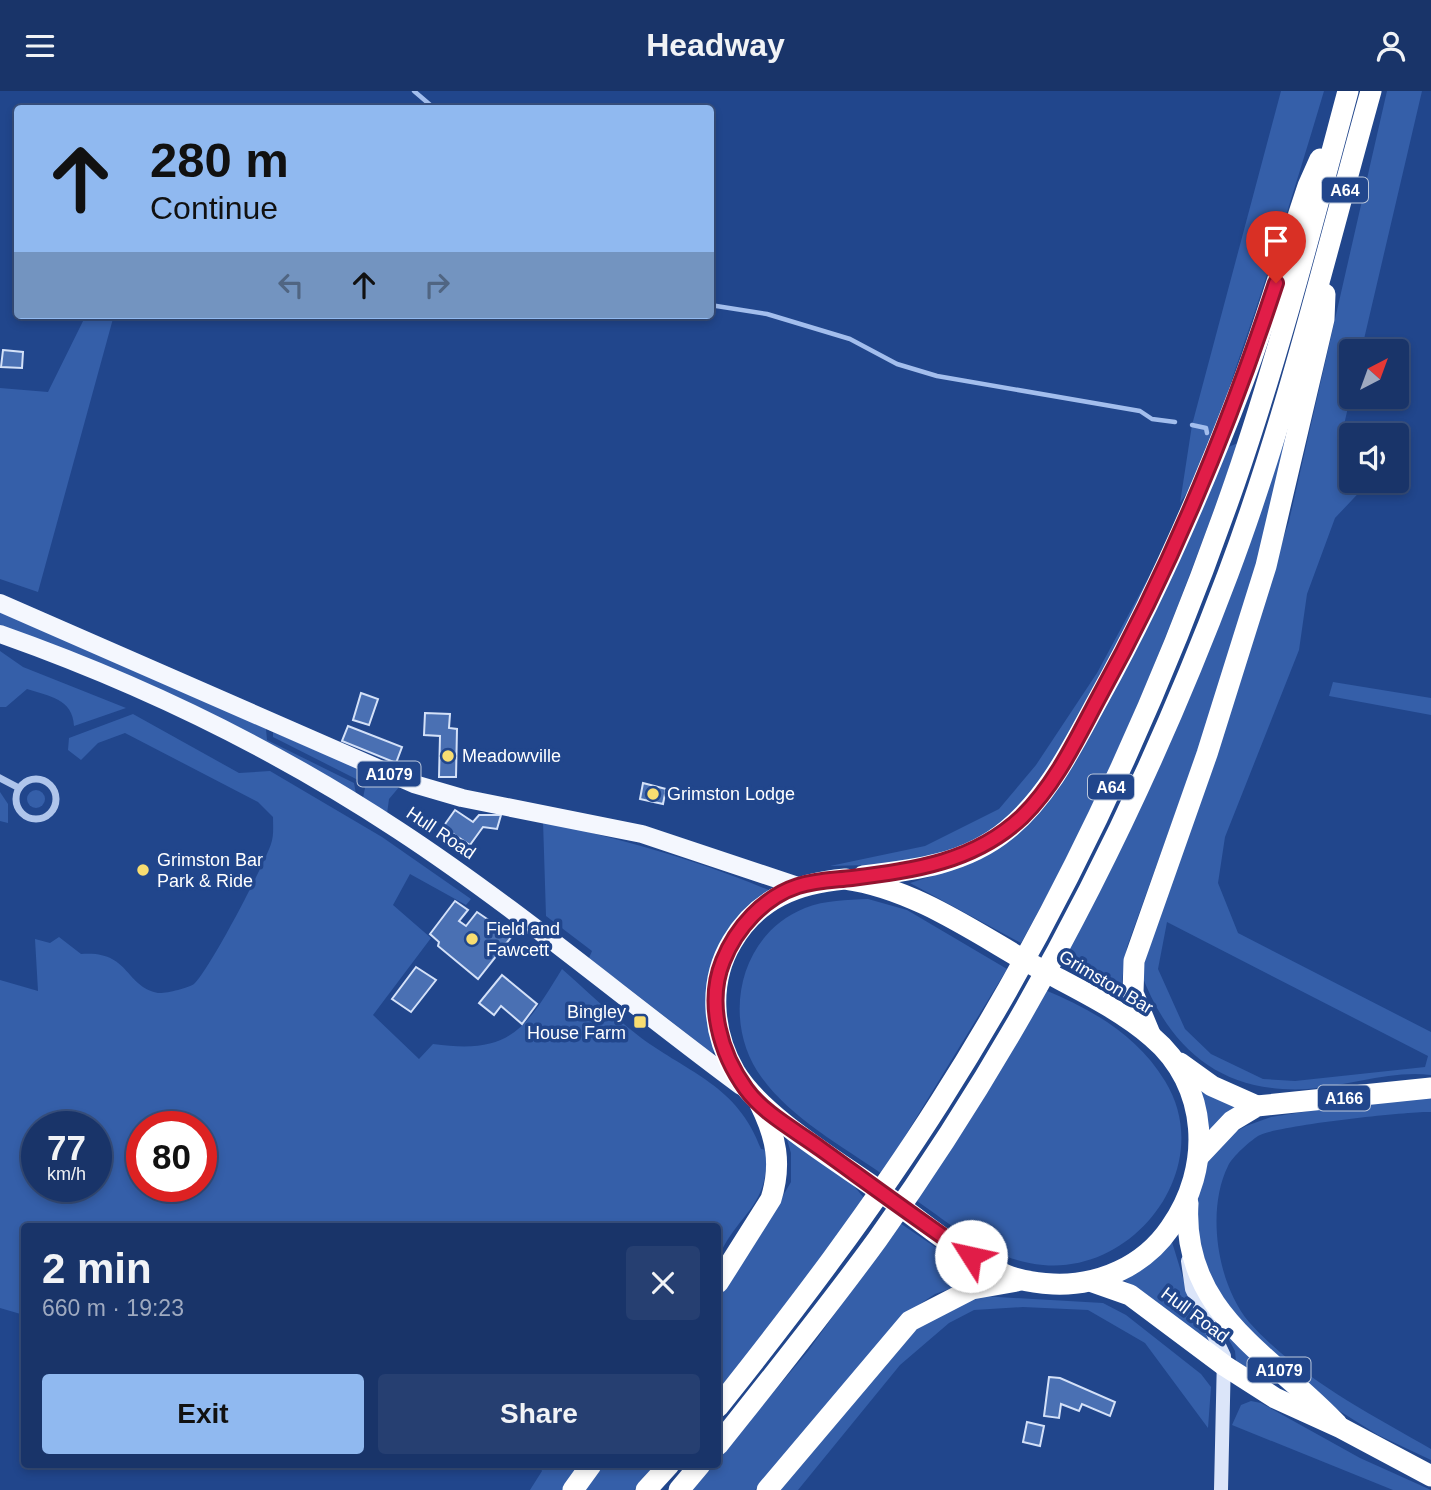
<!DOCTYPE html>
<meta charset="utf-8">
<style>
:root{--surface:#193469;--page:#263f71;--text:#f1f3f6;--muted:#9faac0;--line:#374f7d;--accent:#90b9f0}
body{margin:0;font-family:Helvetica,sans-serif;background:var(--page);color:var(--text);height:100vh;display:flex;flex-direction:column;font-size:26px;white-space:nowrap}
*{box-sizing:border-box;margin:0}
p{font-size:23px;color:var(--muted)}
.icon{flex:none;width:38px;height:38px;fill:none;stroke:currentColor;stroke-width:2;stroke-linecap:round;stroke-linejoin:round}
.map{position:relative;flex:1;overflow:hidden}
.side{position:absolute;left:21px;top:1132px;width:700px;height:245px;display:flex;flex-direction:column;background:var(--surface);border-radius:7px;box-shadow:0 4px 10px #0003,0 0 0 2px var(--line)}
.side>*{flex:none}
.guide{position:absolute;left:14px;top:14px;width:700px;height:214px;border-radius:7px;box-shadow:0 4px 10px #0003,0 0 0 2px var(--line);background:#90b9f0;color:#111;overflow:hidden}
.needle{width:46px;rotate:41deg}
.buttons{position:absolute;left:1339px;top:248px;display:grid;gap:14px}
.buttons a{display:grid;place-items:center;width:70px;height:70px;border-radius:7px;background:var(--surface);box-shadow:0 4px 10px #0003,0 0 0 2px var(--line);font-size:35px}
.speed{position:absolute;left:21px;top:1020px;display:flex;gap:14px;font-size:35px;font-weight:700;text-align:center}
.speed>*{display:grid;place-content:center;width:91px;height:91px;border-radius:50%;background:var(--surface);box-shadow:0 4px 10px #0003,0 0 0 2px var(--line);line-height:1}
.speed small{font-size:18px;font-weight:400}
.speed .limit{border:10px solid #d22;background:#fff;color:#111}
.pin{position:absolute;display:grid;place-items:center;width:60px;height:60px;color:#fff;margin:-72px -30px;border-radius:50% 50% 50% 0;rotate:-45deg;box-shadow:0 0 7px #0007}
.pin .icon{rotate:45deg}
.me{position:absolute;width:77px;margin:-38px;rotate:305deg;stroke-linejoin:round;filter:drop-shadow(0 0 5px #0008)}
.turn{display:flex;align-items:center;gap:24px;height:147px;padding:0 21px;font-size:32px}
.turn .icon{width:91px;height:91px;stroke-width:2.5}
.turn b{display:block;font-size:49px;line-height:60px}
.lanes{display:flex;align-items:center;height:66px;padding:0 21px;background:#0003;justify-content:center;gap:35px;direction:ltr}
.lanes .off{opacity:.35}
.round{display:grid;place-items:center;flex:none;width:74px;height:74px;border-radius:7px;background:var(--page)}
.overview{display:flex;align-items:center;justify-content:space-between;height:119px;padding:0 21px}
h1{font-size:42px;font-weight:700;line-height:52px}
.cta{display:flex;gap:14px;margin-top:auto;padding:14px 21px}
.cta a{flex:1;height:80px;border-radius:7px;background:var(--accent);color:#111;font-size:28px;font-weight:700;line-height:80px;text-align:center}
.cta a+a{background:var(--page);color:var(--text)}
header{display:flex;justify-content:space-between;align-items:center;height:91px;padding:0 21px;background:var(--surface);font-size:32px;font-weight:700}
.map>svg:first-child{display:block}
.green{fill:#355fa9;fill-rule:evenodd}
.lines{fill:none;stroke-linecap:round;stroke-linejoin:round}
.stream{stroke:#a3beed;stroke-width:4.5}
.building{fill:#4a70b3;stroke:#d4e1f8;stroke-width:2}
.street{stroke:#afc5eb;stroke-width:7}
.secondary{stroke:#dbe5f9;stroke-width:14}
.primary{stroke:#f4f7fe;stroke-width:18}
.highway{stroke:#fff;stroke-width:21}
.route-casing{stroke:#92132f;stroke-width:18}
.route{stroke:#e11d48;stroke-width:12}
.poi-dot{fill:#f8dd71;stroke:#21468c;stroke-width:2.5}
.labels{text-anchor:middle;stroke-width:7;stroke-linejoin:round;paint-order:stroke}
.shield{fill:#21468c;stroke:#bcc8dc;stroke-width:2}
.shield-label{font-size:16px;font-weight:bold;fill:#fff}
.poi-label{font-size:18px;fill:#fff;stroke:#21468c;text-anchor:start}
.street-label{font-size:18px;fill:#fff;stroke:#21468c}
</style>
<header><svg class="icon" aria-label="menu" viewBox="0 0 24 24"><path d="M4 6h16M4 12h16M4 18h16"/></svg>Headway<svg class="icon" aria-label="person" viewBox="0 0 24 24"><circle cx="12" cy="8" r="4"/><path d="M4 21q1-7 8-7t8 7"/></svg></header>
<div class="map">
<svg width="1431" height="1399" viewBox="0 0 1431 1399">
<rect width="100%" height="100%" fill="#21468c"/>
<g class="green">
<path d="M1281,0H1324C1296,94 1267,187 1235,279C1220,324 1208,373 1180,412L1192,334Z"/>
<path d="M1387,0H1422L1361,261H1351V303L1339,356L1351,358V390H1370L1335,427L1307,503L1299,559L1225,746L1218,792L1238,842L1431,941V984C1391,979 1349,995 1308,998C1222,1003 1170,959 1141,882L1289,430ZM1167,831L1428,965L1425,976L1295,990L1263,988L1211,963L1185,938L1158,878Z"/>
<path d="M86,224H114L38,501L0,488V297L48,301Z"/>
<path d="M1284,347L1289,348L1233,562L1127,856L1122,889L1123,908L1059,873Z"/>
<path d="M1238,352C1177,524 1111,693 1021,852L910,792L945,781L1027,735L1226,357Z"/>
<path d="M1153,478C1117,555 1054,712 976,750C928,773 882,774 830,775L925,755L999,718L1036,674L1097,582Z"/>
<path d="M0,521L186,599L266,638L267,649L354,692L356,703L48,552L0,534Z"/>
<path d="M0,560L23,576L126,617L74,635C73,608 49,605 27,598L6,616H0Z"/>
<path d="M1333,591L1431,607V624L1329,605Z"/>
<path d="M133,623L239,682L270,680L382,746L471,808L466,814L410,783L393,814L431,847L373,924L419,968L433,953C511,964 525,938 562,878C588,901 613,925 640,946C690,983 737,994 761,1058L766,1059C770,1118 736,1122 718,1168V1136H24V1224L0,1217V889L38,900L35,848L50,852L59,846L81,863C130,859 124,895 158,902C165,903 188,897 194,893C210,878 263,776 271,753C274,745 273,735 273,726L258,711L125,642L98,652L81,669L68,659L69,647ZM37,1036H96V1096H37ZM142,1036H201V1096H142Z"/>
<path d="M273,641L400,695L389,708L387,723L363,707L365,697L358,689L273,646Z"/>
<circle cx="36" cy="708" r="9"/>
<path d="M0,701L8,713V732L0,730Z"/>
<path d="M543,730C623,749 696,768 773,801L727,849L717,957L712,962L589,867L592,860L546,825Z"/>
<path d="M868,808L907,819L1007,878L882,1083C841,1054 792,1028 762,987C721,932 737,844 805,817C826,809 846,809 868,808Z"/>
<path d="M1045,899C1093,919 1137,944 1165,990C1217,1074 1137,1183 1043,1174C994,1170 956,1137 917,1110Z"/>
<path d="M1200,999L1238,1016L1208,1041Z"/>
<path d="M1431,1006V1021C1409,1020 1272,1035 1258,1045C1249,1051 1233,1065 1228,1075C1206,1119 1217,1193 1249,1231C1298,1286 1368,1322 1431,1358V1369L1378,1344L1317,1306L1214,1208L1193,1121L1200,1090L1211,1063L1226,1046L1246,1035L1271,1026L1354,1013Z"/>
<path d="M786,1045L841,1080L865,1108L718,1302V1206L754,1154L791,1091V1062Z"/>
<path d="M900,1132L980,1187L935,1203L908,1221L755,1399H690L712,1374H718V1367L808,1260Z"/>
<path d="M1172,1151L1187,1200L1214,1250L1209,1252L1146,1203L1122,1188Z"/>
<path d="M980,1205L1103,1212L1126,1224L1201,1283L1211,1296L1208,1337L1145,1252L1088,1219L1023,1216L974,1219L949,1232L900,1274L798,1399H778L920,1234Z"/>
<path d="M1223,1238L1264,1277L1260,1283L1269,1291L1236,1271L1235,1260Z"/>
<path d="M1251,1310L1261,1312L1360,1367L1431,1399H1393L1232,1334L1241,1314Z"/>
<path d="M539,1374H583L565,1399H530L542,1380Z"/>
<path d="M600,1374H657L634,1399H582Z"/>
</g>
<g class="lines">
<g class="stream">
<path d="M414,0L435,18"/>
<path d="M710,214L767,223L850,248L897,273L937,285L1140,320L1152,328L1175,331"/>
<path d="M1192,334L1206,337L1207,342"/>
</g>
</g>
<g class="building">
<path d="M3,259L23,261L22,277L1,276Z"/>
<path d="M361,602L378,608L369,634L353,629Z"/>
<path d="M425,622L450,623L449,637L457,638L456,686H439L440,645L424,644Z"/>
<path d="M348,635L402,656L396,672L342,650Z"/>
<path d="M643,692L666,698L663,713L640,708Z"/>
<path d="M455,719L473,731L479,724H501L497,738L483,736L470,754L443,736Z"/>
<path d="M455,810L468,819L459,830L466,835L477,821L512,845L478,888L438,855L439,851L430,843Z"/>
<path d="M416,876L436,889L411,921L392,908Z"/>
<path d="M502,884L537,913L522,933L501,915L494,924L479,912Z"/>
<path d="M1049,1286L1060,1287L1115,1311L1110,1325L1082,1313L1079,1320L1061,1313L1059,1327L1044,1325Z"/>
<path d="M1027,1331L1044,1335L1040,1355L1023,1351Z"/>
</g>
<g class="lines">
<g class="street">
<path d="M0,687L19,697"/>
<circle cx="36" cy="708" r="20"/>
</g>
<path class="secondary" d="M1188,1170L1192,1198L1224,1265L1221,1399"/>
<g class="primary">
<path d="M0,512L414,693L462,707L642,743L798,795"/>
<path d="M0,543C139,592 275,658 398,739C517,817 626,910 741,995"/>
</g>
<g class="highway">
<path d="M863,785C915,779 966,773 1007,739C1050,704 1074,652 1100,605C1156,504 1202,399 1243,291C1267,227 1286,160 1308,95L1320,68"/>
<path d="M845,788C910,797 967,836 1024,869C1066,893 1115,914 1152,946C1209,994 1213,1077 1170,1137C1144,1175 1099,1195 1053,1193C1037,1192 1021,1190 1006,1184C961,1165 921,1130 881,1101C838,1070 762,1026 735,981C712,941 708,891 732,851C757,808 797,792 845,788Z"/>
<path d="M1150,943L1133,902L1134,870L1207,663L1266,475L1324,228L1325,203"/>
<path d="M1180,972L1212,995L1257,1015"/>
<path d="M1199,1065L1232,1030L1257,1015L1431,997"/>
<path d="M1188,1112C1181,1222 1271,1263 1337,1333"/>
<path d="M1093,1191L1130,1204L1225,1275L1275,1307L1341,1337L1431,1385"/>
<path d="M718,1192L771,1108C782,1073 776,1045 760,1013"/>
<path d="M718,1316C796,1218 872,1118 940,1011C1063,818 1160,607 1235,391C1279,263 1313,131 1348,0"/>
<path d="M718,1354C772,1286 826,1219 877,1149C1023,945 1140,717 1228,483C1287,326 1326,161 1371,0"/>
<path d="M573,1399L591,1374"/>
<path d="M646,1399L669,1374"/>
<path d="M679,1399L700,1374"/>
<path d="M767,1399L910,1230L972,1198L1017,1190"/>
</g>
</g>
<g class="lines">
<defs>
<path id="route" d="M971,1165C920,1130 871,1094 821,1058C797,1040 764,1023 746,998C720,962 706,912 723,870C736,837 764,806 798,795C816,789 834,789 852,787C915,779 974,771 1022,726C1056,693 1077,647 1099,606C1172,474 1229,335 1276,192"/>
</defs>
<use href="#route" class="route-casing"/>
<use href="#route" class="route"/>
</g>
<g class="poi-dot">
<circle cx="448" cy="665" r="7"/>
<circle cx="653" cy="703" r="7"/>
<circle cx="143" cy="779" r="7"/>
<circle cx="472" cy="848" r="7"/>
<rect x="633" y="924" width="14" height="14" rx="3.5"/>
</g>
<g class="labels">
<g class="shield">
<rect x="1322" y="86.5" width="46" height="25" rx="5"/>
<rect x="357.5" y="670.5" width="63" height="25" rx="5"/>
<rect x="1088" y="683.5" width="46" height="25" rx="5"/>
<rect x="1318" y="994.5" width="52" height="25" rx="5"/>
<rect x="1247.5" y="1266.5" width="63" height="25" rx="5"/>
</g>
<g class="shield-label">
<text x="1345" y="105">A64</text>
<text x="389" y="689">A1079</text>
<text x="1111" y="702">A64</text>
<text x="1344" y="1013">A166</text>
<text x="1279" y="1285">A1079</text>
</g>
<g class="poi-label">
<text x="462" y="671">Meadowville</text>
<text x="667" y="709">Grimston Lodge</text>
<text x="157" y="775">Grimston Bar<tspan x="157" dy="21">Park &amp; Ride</tspan></text>
<text x="486" y="844">Field and<tspan x="486" dy="21">Fawcett</tspan></text>
<text x="626" y="927" text-anchor="end">Bingley<tspan x="626" dy="21">House Farm</tspan></text>
</g>
<g class="street-label">
<text transform="translate(441 742) rotate(34)" y="6">Hull Road</text>
<text transform="translate(1106 891) rotate(31)" y="6">Grimston Bar</text>
<text transform="translate(1195 1224) rotate(37)" y="6">Hull Road</text>
</g>
</g>
</svg>
<div class="buttons">
<a><svg class="needle" viewBox="-14 -14 28 28"><path d="M0-13l5 13h-10z" fill="#e53935"/><path d="M0 13l5-13h-10z" fill="#9faac0"/></svg></a>
<a><svg class="icon" aria-label="sound" viewBox="0 0 24 24"><path d="M4 9h4l5-4v14l-5-4H4zM17 9q2 3 0 6"/></svg></a>
</div>
<div class="speed"><div>77<small>km/h</small></div><div class="limit">80</div></div>
<div class="pin" style="left:1276px;top:192px;background:#d93025"><svg class="icon" aria-label="arrive" viewBox="0 0 24 24"><path d="M6 21V4h12l-3 4 3 4H6"/></svg></div>
<svg class="me" style="left:971px;top:1165px" viewBox="-20 -20 40 40"><circle r="19" fill="#fff"/><path d="M0-13L10 11 0 6-10 11z" fill="#e11d48"/></svg>
<div class="guide">
<div class="turn"><svg class="icon" aria-label="ahead" viewBox="0 0 24 24"><path d="M12 20V5M6 11l6-6 6 6"/></svg><div><b>280 m</b>Continue</div></div>
<div class="lanes"><svg class="icon off" aria-label="left" viewBox="0 0 24 24"><path d="M17 20v-9H6M10 6l-5 5 5 5"/></svg><svg class="icon" aria-label="ahead" viewBox="0 0 24 24"><path d="M12 20V5M6 11l6-6 6 6"/></svg><svg class="icon off" aria-label="right" viewBox="0 0 24 24"><path d="M7 20v-9h11M14 6l5 5-5 5"/></svg></div>
</div>
<section class="side">
<div class="overview"><div><h1>2 min</h1><p>660 m · 19:23</p></div><a class="round"><svg class="icon" aria-label="close" viewBox="0 0 24 24"><path d="M6 6l12 12M18 6L6 18"/></svg></a></div>
<div class="cta"><a>Exit</a><a>Share</a></div>
</section>
</div>
